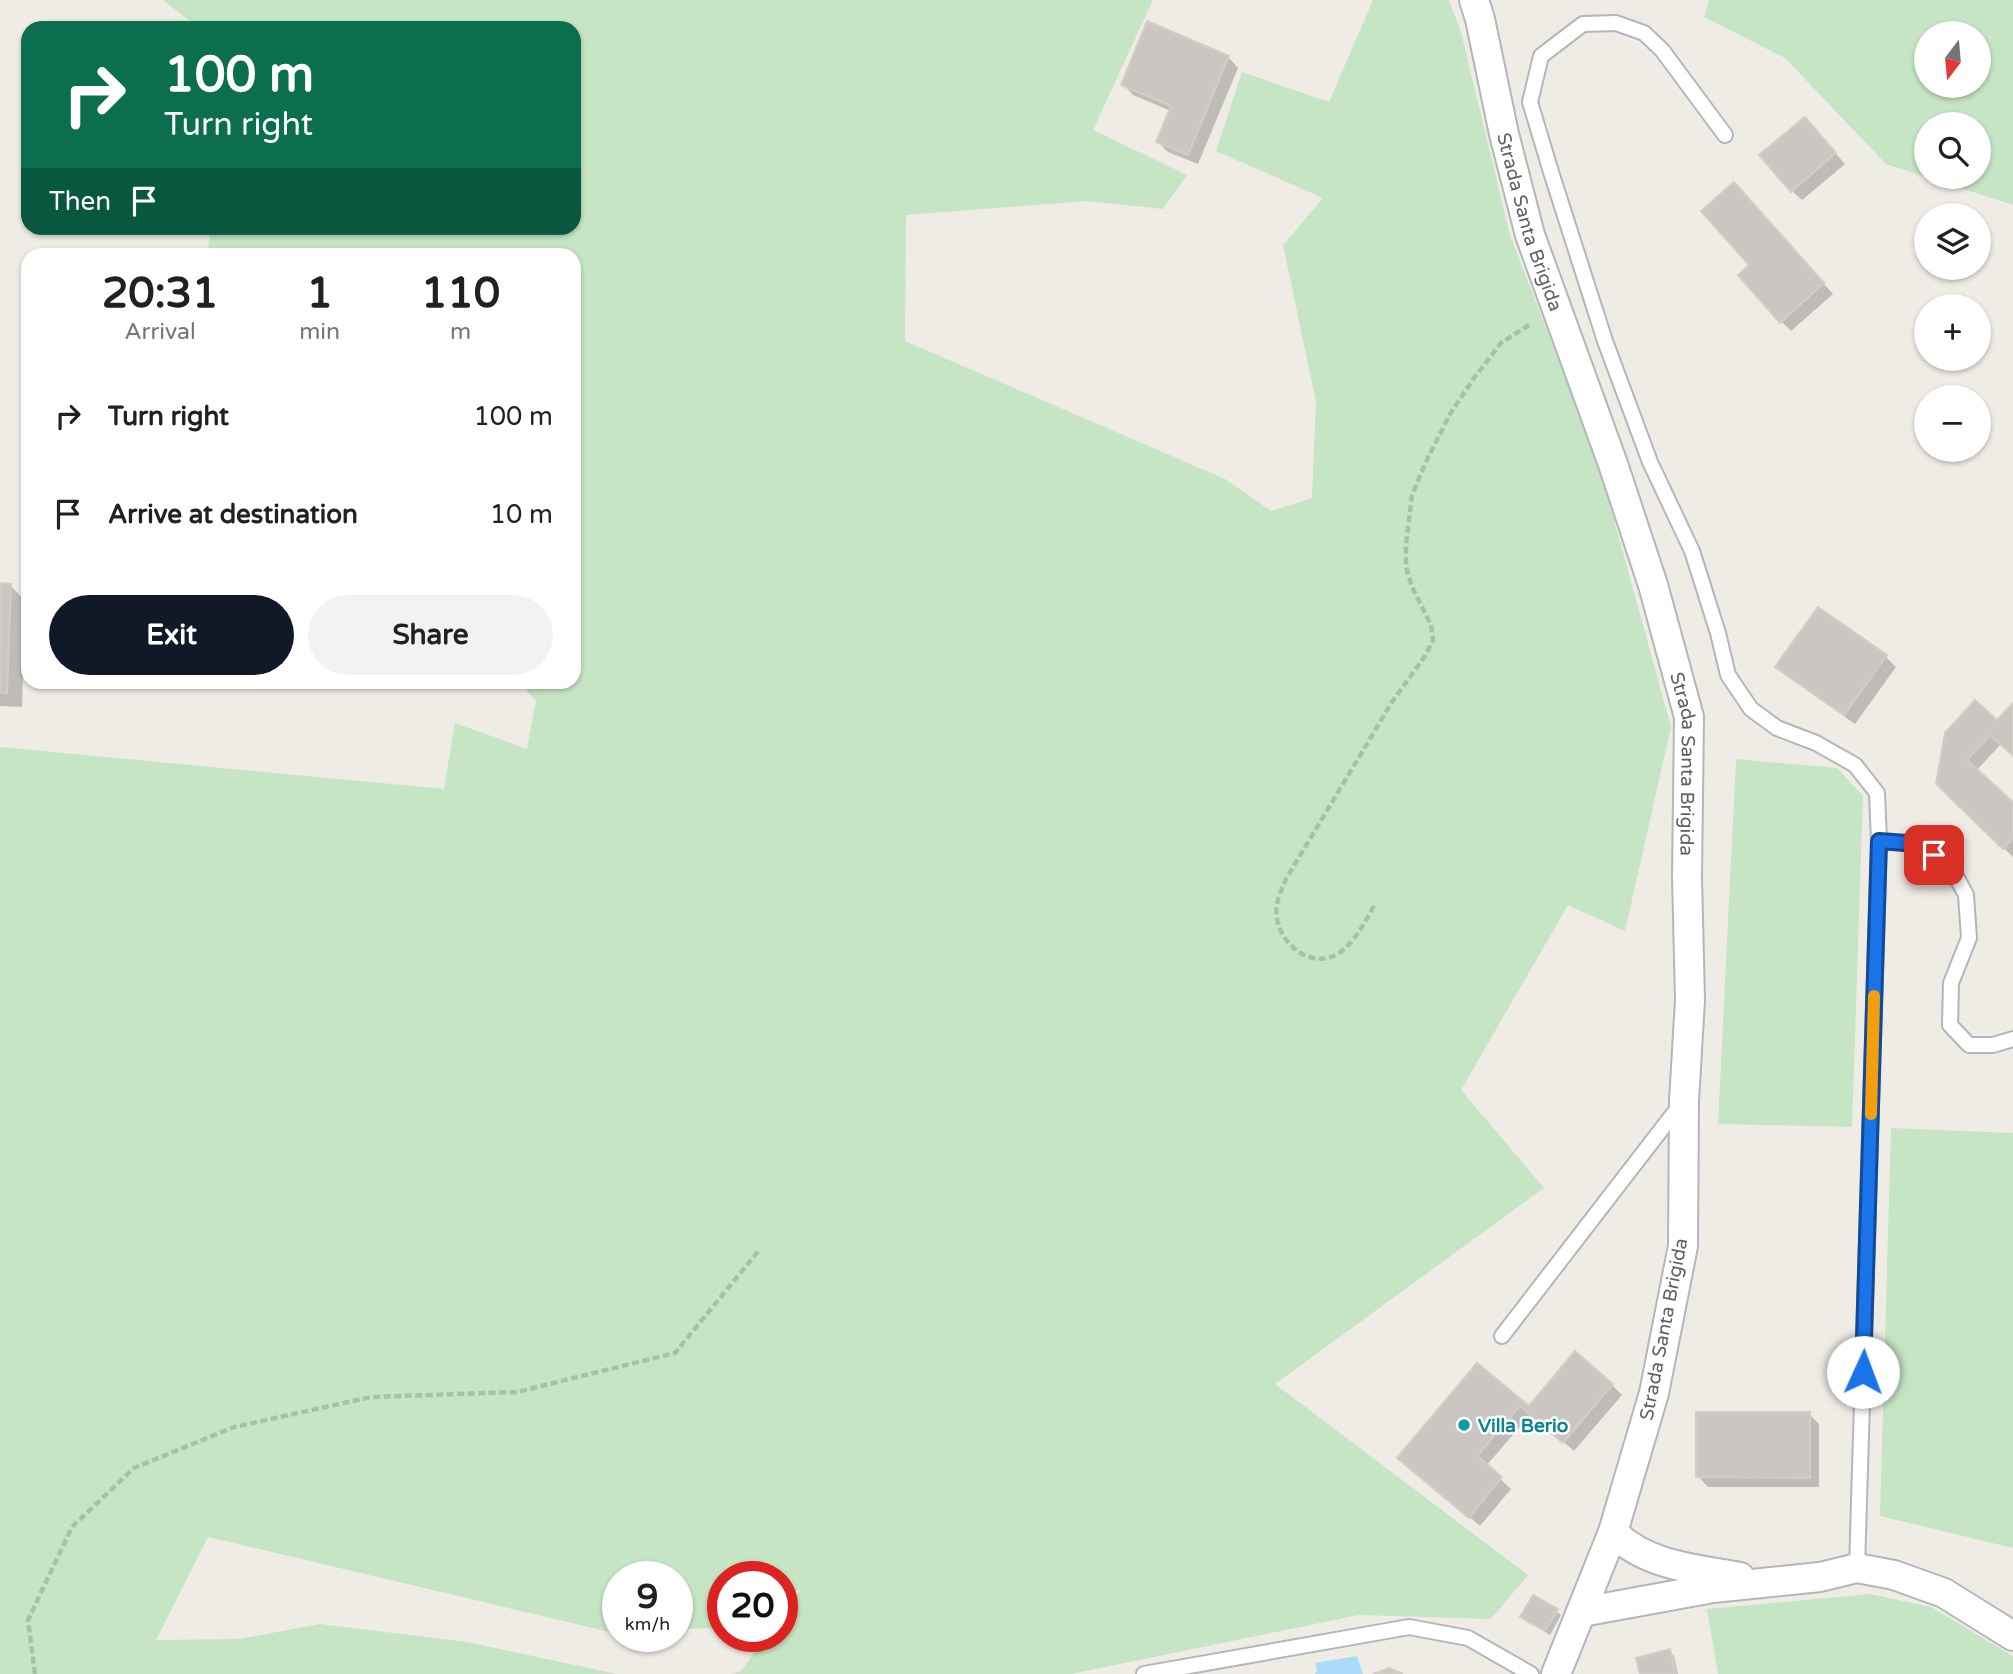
<!DOCTYPE html>
<meta charset="utf-8">
<style>
:root{--surface:#fff;--page:#f2f2f2;--text:#202124;--muted:#757577;--accent:#111827}
body{margin:0;font-family:"Varela Round",sans-serif;background:var(--page);color:var(--text);height:100vh;display:flex;flex-direction:column;font-size:26px;white-space:nowrap}
*{box-sizing:border-box;margin:0}
p{font-size:23px;color:var(--muted)}
.icon{flex:none;width:38px;height:38px;fill:none;stroke:currentColor;stroke-width:2;stroke-linecap:round;stroke-linejoin:round}
.map{position:relative;flex:1;overflow:hidden}
.side{position:absolute;left:21px;top:248px;width:560px;height:441px;display:flex;flex-direction:column;background:var(--surface);border-radius:21px;box-shadow:0 2px 5px #0004}
.side>*{flex:none}
.guide{position:absolute;left:21px;top:21px;width:560px;height:214px;border-radius:21px;box-shadow:0 2px 5px #0004;background:#0b6e4f;color:#fff;overflow:hidden}
.needle{width:46px;rotate:196deg}
.controls{position:absolute;left:1914px;top:21px;display:grid;gap:14px}
.controls a{display:grid;place-items:center;width:77px;height:77px;border-radius:50%;background:var(--surface);box-shadow:0 2px 5px #0004;font-size:35px}
.speed{position:absolute;left:602px;top:1561px;display:flex;gap:14px;font-size:35px;font-weight:700;text-align:center}
.speed>*{display:grid;place-content:center;width:91px;height:91px;border-radius:50%;background:var(--surface);box-shadow:0 2px 5px #0004;line-height:1}
.speed small{font-size:18px;font-weight:400}
.speed .limit{border:10px solid #d22;background:#fff;color:#111}
.pin{position:absolute;display:grid;place-items:center;width:60px;height:60px;color:#fff;margin:-30px;border-radius:14px;box-shadow:0 4px 10px #0006}
.me{position:absolute;width:77px;margin:-38px;rotate:2deg;stroke-linejoin:round;filter:drop-shadow(0 0 5px #0008)}
.turn{display:flex;align-items:center;gap:24px;height:147px;padding:0 28px;font-size:32px}
.turn .icon{width:91px;height:91px;stroke-width:2.5}
.turn b{display:block;font-size:49px;line-height:60px}
.then{display:flex;align-items:center;height:66px;padding:0 28px;background:#0003;gap:14px;font-size:26px}
.eta{display:flex;justify-content:space-evenly;align-items:center;height:119px;text-align:center}
.eta b{font-size:42px;font-weight:700;line-height:49px}
.action{display:flex;gap:14px;margin-top:auto;padding:14px 28px}
.action a{flex:1;height:80px;border-radius:42px;background:var(--accent);color:#fff;font-size:28px;font-weight:700;line-height:80px;text-align:center}
.action a+a{background:var(--page);color:var(--text)}
ul{padding:0;list-style:none}
li{display:flex;align-items:center;gap:21px;height:98px;padding:0 28px}
li div{flex:1}
li b{display:block;font-size:26px}
li em{font-style:normal}
.map>svg:first-child{display:block}
.green{fill:#c6e5c4;fill-rule:evenodd}
.water{fill:#aadcfa}
.shadow{fill:#0003}
.building{fill:#cac7c2;stroke:#d3cec4;stroke-width:2}
.lines{fill:none;stroke-linecap:round;stroke-linejoin:round}
.service-casing{stroke:#b3b6ba;stroke-width:18}
.minor-casing{stroke:#b3b6ba;stroke-width:32}
.path{stroke:#9ec6a6;stroke-width:4.5;stroke-dasharray:7 3.5;stroke-linecap:butt}
.service{stroke:#fff;stroke-width:14}
.minor{stroke:#fff;stroke-width:28}
.route-casing{stroke:#114b97;stroke-width:18}
.route{stroke:#1a73e8;stroke-width:12}
.slow{stroke:#f59e0b;stroke-width:12}
.culture-dot{fill:#0f9aa8;stroke:#fff;stroke-width:2.5}
.labels{text-anchor:middle;stroke-width:5;stroke-linejoin:round;paint-order:stroke}
.street-label{font-size:19px;fill:#5d6165;stroke:#fff}
.culture-label{font-size:19px;font-weight:bold;fill:#0d838f;stroke:#fff;text-anchor:start}
</style>
<div class="map">
<svg width="2013" height="1674" viewBox="0 0 2013 1674">
<rect width="100%" height="100%" fill="#efece6"/>
<g class="green">
<path d="M163,0H1153L1093,130L1187,175L1163,209L1087,201L906,215L905,341L1225,479L1271,511L1312,498L1316,402L1283,245L1323,198L1216,151L1242,72L1329,102L1373,0H1449L1461,32L1510,235L1599,465L1671,727L1625,931L1568,905L1461,1090L1544,1188L1275,1384L1528,1575L1491,1619L1359,1615L1071,1674H730L741,1671L766,1636H782V1614L801,1589L782,1596V1577H723V1623L713,1628L677,1629V1577H618V1632H610L208,1537L156,1640L239,1639L320,1624L467,1642L617,1674H0V747L444,789L455,723L527,749L536,701L520,683L574,682V256L207,255L211,228H574V28H198Z"/>
<path d="M1709,0H2013V205L1886,164L1785,58L1704,17ZM1927,33H1979V86H1927ZM1979,124V177H1927V124Z"/>
<path d="M1736,759L1837,768L1863,796L1852,1127L1718,1124Z"/>
<path d="M1891,1128L2013,1133V1548L1880,1516Z"/>
<path d="M1870,1594L1931,1607L2013,1656V1674H1718L1707,1609Z"/>
</g>
<path class="water" d="M1357,1656L1363,1674H1315L1317,1670L1315,1663Z"/>
<g class="shadow">
<path d="M1228,57L1238,68L1198,164L1168,152L1158,142L1171,111L1133,95L1123,84Z"/>
<path d="M1814,129L1845,164L1802,200L1792,191Z"/>
<path d="M1744,194L1833,294L1791,331L1781,321Z"/>
<path d="M0,585H10L25,601L22,707L0,706Z"/>
<path d="M1886,657L1896,667L1855,724L1788,677L1778,667Z"/>
<path d="M2013,706V755L2001,744L1976,771L2013,804V857L1938,784Z"/>
<path d="M1477,1366L1529,1409L1612,1385L1622,1395L1574,1451L1531,1414L1486,1466L1511,1489L1480,1526L1410,1467Z"/>
<path d="M1809,1414L1819,1424V1487H1708L1698,1476Z"/>
<path d="M1556,1611L1561,1615L1550,1635L1522,1617Z"/>
<path d="M1669,1651L1674,1656L1678,1674H1642Z"/>
</g>
<g class="building">
<path d="M1147,21L1229,56L1188,155L1156,142L1171,106L1121,85Z"/>
<path d="M1805,117L1836,153L1791,192L1759,155Z"/>
<path d="M1734,182L1824,283L1780,323L1738,275L1749,265L1701,211Z"/>
<path d="M0,583L11,584L7,693L0,692Z"/>
<path d="M1818,607L1887,655L1844,715L1775,667Z"/>
<path d="M1975,700L1997,720L2013,703V756L1990,735L1967,760L2013,802V838L2003,849L1936,784L1945,733Z"/>
<path d="M1575,1351L1613,1384L1563,1443L1520,1406L1477,1456L1502,1477L1469,1518L1397,1458L1477,1363L1529,1406Z"/>
<path d="M1696,1412H1810V1478L1696,1477Z"/>
<path d="M1533,1595L1558,1609L1545,1631L1520,1617Z"/>
<path d="M1670,1649L1676,1674H1640L1636,1658Z"/>
<path d="M1389,1668L1403,1674H1373Z"/>
</g>
<g class="lines">
<defs>
<g id="service">
<path d="M1725,135L1662,50L1644,33L1616,23L1583,24L1541,56L1530,102L1551,172L1605,341L1650,462L1692,551L1718,633L1728,675L1751,709L1777,728L1816,743L1855,765L1877,793L1879,841L1857,1568"/>
<path d="M1879,841L1919,844L1950,865L1966,895L1969,938L1951,983L1950,1025L1969,1045H1993L2013,1039"/>
<path d="M1502,1336L1681,1104"/>
<path d="M1144,1674L1409,1627L1468,1638L1531,1674"/>
</g>
<g id="minor">
<path id="s1" d="M1474,0L1480,19L1504,134L1530,235L1613,464L1653,585L1689,717L1687,877L1690,1000L1684,1101L1683,1246L1654,1393L1613,1532L1556,1674"/>
<path d="M1613,1532C1646,1566 1696,1569 1740,1577"/>
<path d="M1582,1612L1713,1588L1820,1577L1857,1568L1894,1575L1944,1593L2013,1636"/>
</g>
</defs>
<use href="#service" class="service-casing"/>
<use href="#minor" class="minor-casing"/>
<g class="path">
<path d="M1374,906C1365,922 1357,938 1343,950C1312,976 1271,939 1277,905C1278,896 1283,887 1286,879L1392,702L1425,656L1433,640L1431,625L1412,587L1406,567V545L1412,495L1425,464L1450,414L1474,378L1501,343L1529,325"/>
<path d="M35,1674L28,1620L72,1527L134,1468L234,1427L371,1397L517,1392L675,1353L760,1249"/>
</g>
<use href="#service" class="service"/>
<use href="#minor" class="minor"/>
</g>
<g class="lines">
<defs>
<path id="route" d="M1863,1372L1879,841L1919,844L1934,855"/>
</defs>
<use href="#route" class="route-casing"/>
<use href="#route" class="route"/>
<path class="slow" d="M1871,1114L1874,996"/>
</g>
<circle class="culture-dot" cx="1464" cy="1425" r="7"/>
<g class="labels">
<g class="street-label">
<text dy="7" stroke="none"><textPath href="#s1" startOffset="229">Strada Santa Brigida</textPath></text>
<text dy="7" stroke="none"><textPath href="#s1" startOffset="796">Strada Santa Brigida</textPath></text>
<text transform="translate(1663 1329) rotate(-79)" y="7">Strada Santa Brigida</text>
</g>
<g class="culture-label">
<text x="1478" y="1432">Villa Berio</text>
</g>
</g>
</svg>
<div class="controls">
<a><svg class="needle" viewBox="-14 -14 28 28"><path d="M0-13l5 13h-10z" fill="#e53935"/><path d="M0 13l5-13h-10z" fill="#757577"/></svg></a>
<a><svg class="icon" aria-label="search" viewBox="0 0 24 24"><circle cx="10" cy="10" r="6"/><path d="M15 15l6 6"/></svg></a>
<a><svg class="icon" aria-label="layers" viewBox="0 0 24 24"><path d="M12 4l9 5-9 5-9-5zM3 14l9 5 9-5"/></svg></a>
<a>+</a>
<a>−</a>
</div>
<div class="speed"><div>9<small>km/h</small></div><div class="limit">20</div></div>
<div class="pin" style="left:1934px;top:855px;background:#d93025"><svg class="icon" aria-label="arrive" viewBox="0 0 24 24"><path d="M6 21V4h12l-3 4 3 4H6"/></svg></div>
<svg class="me" style="left:1863px;top:1372px" viewBox="-20 -20 40 40"><circle r="19" fill="#fff"/><path d="M0-13L10 11 0 6-10 11z" fill="#1a73e8"/></svg>
<div class="guide">
<div class="turn"><svg class="icon" aria-label="right" viewBox="0 0 24 24"><path d="M7 20v-9h11M14 6l5 5-5 5"/></svg><div><b>100 m</b>Turn right</div></div>
<div class="then">Then<svg class="icon" aria-label="arrive" viewBox="0 0 24 24"><path d="M6 21V4h12l-3 4 3 4H6"/></svg></div>
</div>
<section class="side">
<div class="eta">
<div><b>20:31</b><p>Arrival</p></div>
<div><b>1</b><p>min</p></div>
<div><b>110</b><p>m</p></div>
</div>
<ul>
<li><svg class="icon" aria-label="right" viewBox="0 0 24 24"><path d="M7 20v-9h11M14 6l5 5-5 5"/></svg><div><b>Turn right</b></div><em>100 m</em></li>
<li><svg class="icon" aria-label="arrive" viewBox="0 0 24 24"><path d="M6 21V4h12l-3 4 3 4H6"/></svg><div><b>Arrive at destination</b></div><em>10 m</em></li>
</ul>
<div class="action"><a>Exit</a><a>Share</a></div>
</section>
</div>
